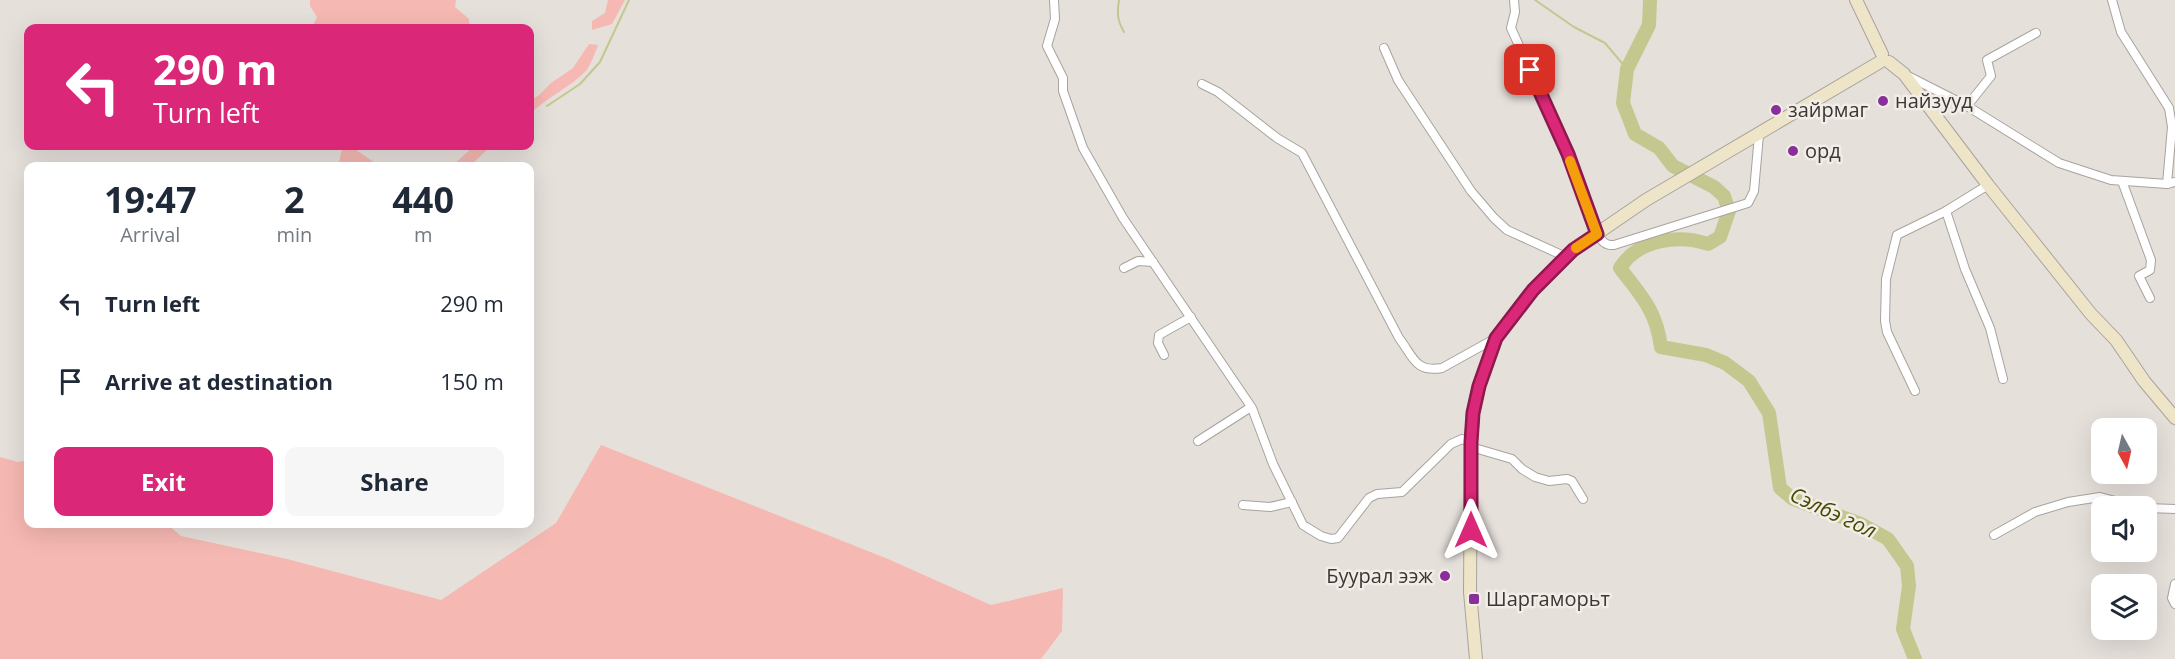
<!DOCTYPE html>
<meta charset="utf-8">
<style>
:root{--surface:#fff;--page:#f6f6f7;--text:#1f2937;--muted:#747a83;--accent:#db2777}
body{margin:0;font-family:"Open Sans",sans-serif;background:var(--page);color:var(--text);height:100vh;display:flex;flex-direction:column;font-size:22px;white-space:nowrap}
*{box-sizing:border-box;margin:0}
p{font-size:20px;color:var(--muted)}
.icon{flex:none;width:33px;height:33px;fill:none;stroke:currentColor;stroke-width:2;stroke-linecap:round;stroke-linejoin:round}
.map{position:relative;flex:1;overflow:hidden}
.drawer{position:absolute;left:24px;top:162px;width:510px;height:366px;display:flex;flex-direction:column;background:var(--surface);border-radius:12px;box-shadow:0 6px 24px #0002}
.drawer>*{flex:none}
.top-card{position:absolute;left:24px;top:24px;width:510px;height:126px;border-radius:12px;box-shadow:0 6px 24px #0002;background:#db2777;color:#fff;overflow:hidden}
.needle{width:39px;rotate:172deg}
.controls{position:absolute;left:2091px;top:418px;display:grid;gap:12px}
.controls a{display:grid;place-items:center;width:66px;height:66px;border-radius:12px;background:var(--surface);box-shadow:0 6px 24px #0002;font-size:30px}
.pin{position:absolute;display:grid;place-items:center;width:51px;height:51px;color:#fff;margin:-26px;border-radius:12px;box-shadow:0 3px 9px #0006}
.me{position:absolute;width:66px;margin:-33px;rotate:0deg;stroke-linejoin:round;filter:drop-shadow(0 0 4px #0008)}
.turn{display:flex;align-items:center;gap:21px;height:126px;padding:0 30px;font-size:27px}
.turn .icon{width:78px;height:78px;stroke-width:2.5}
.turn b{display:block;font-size:42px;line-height:51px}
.eta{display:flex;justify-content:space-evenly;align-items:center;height:102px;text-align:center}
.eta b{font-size:36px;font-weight:700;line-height:42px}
.primary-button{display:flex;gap:12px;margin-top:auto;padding:12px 30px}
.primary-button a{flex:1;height:69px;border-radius:12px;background:var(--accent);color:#fff;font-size:24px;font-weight:700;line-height:69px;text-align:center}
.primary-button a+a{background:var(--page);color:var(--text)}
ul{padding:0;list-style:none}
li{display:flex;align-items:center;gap:18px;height:78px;padding:0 30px}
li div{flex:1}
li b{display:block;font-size:22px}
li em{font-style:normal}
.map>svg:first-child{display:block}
.green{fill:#f6b8b2}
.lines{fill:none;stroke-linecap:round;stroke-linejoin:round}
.stream{stroke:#c4c88e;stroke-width:2}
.river{stroke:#c4c88e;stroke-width:14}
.street-casing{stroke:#a8a39e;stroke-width:10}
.secondary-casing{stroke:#a8a39e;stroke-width:14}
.street{stroke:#fff;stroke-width:8}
.secondary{stroke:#eee4c7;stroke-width:12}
.route-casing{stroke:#8e194d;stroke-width:15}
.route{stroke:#db2777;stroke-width:10}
.slow{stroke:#f59e0b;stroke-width:10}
.poi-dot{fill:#8a2e99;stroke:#f3ede8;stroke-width:2}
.labels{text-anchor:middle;stroke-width:5;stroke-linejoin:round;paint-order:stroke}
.poi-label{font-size:20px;fill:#3a3735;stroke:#f3ede8;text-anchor:start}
.water-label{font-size:21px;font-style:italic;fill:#484a03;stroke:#f3ede8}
</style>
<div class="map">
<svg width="2175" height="659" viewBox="0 0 2175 659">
<rect width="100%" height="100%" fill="#e6e0db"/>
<g class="green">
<path d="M310,0H456L455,7L469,19L470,28H312L317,17L310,6Z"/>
<path d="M608,0H625L612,24L592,30V21L605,13Z"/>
<path d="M589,44L598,45C595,53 591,64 586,71C569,88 546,98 530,114V100L538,96L551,83L573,68Z"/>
<path d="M474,146H491L470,166H452Z"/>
<path d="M352,147L375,163V166H338L342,149Z"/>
<path d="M601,445L888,559L991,605L1063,588L1062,631L1041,659H0V457L18,462L28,460V524H167L181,536L287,559L441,600L556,523Z"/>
</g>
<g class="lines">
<g class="stream">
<path d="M1119,0C1117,13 1117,20 1124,32"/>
<path d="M1535,0L1574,27L1605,43L1627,69"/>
<path d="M547,106L580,84L600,62L629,0"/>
</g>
<path class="river" d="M1650,0L1649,25L1627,69L1623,103L1635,134L1659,148L1673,166L1714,187L1724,196L1729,211L1720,237L1708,244C1679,234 1638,239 1620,268C1642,297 1656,310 1661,347L1706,355L1725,363L1749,381L1769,413L1780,488L1793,499L1861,524L1888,539L1907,566L1909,586L1903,629L1915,659"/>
<defs>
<g id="street">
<path d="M1054,0L1055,19L1047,46L1063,78V91L1083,148L1123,218L1252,408L1273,464L1303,525L1321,536L1331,539L1338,538L1369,498L1377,494L1402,492L1451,444L1462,439L1471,443"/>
<path d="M1514,0L1515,12L1511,28L1568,154L1597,234C1602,241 1605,246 1614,245L1748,203L1754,191L1759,135"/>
<path d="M2112,0L2121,32L2169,108L2172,127L2167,184"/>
<path d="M1384,48L1398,80L1471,191L1494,218L1507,230L1566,257"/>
<path d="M1908,76L1967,106L2059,163L2111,180L2167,184L2175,182"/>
<path d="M1202,84L1218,92L1277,138L1302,153L1399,338C1413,356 1415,373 1442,368L1496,338"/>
<path d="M1967,106L1991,76L1987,60L2036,33"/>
<path d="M2122,181L2151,260L2150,270L2139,276L2150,298"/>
<path d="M1988,185L1946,211L1965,269L1990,328L2003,379"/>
<path d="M1124,268L1138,261L1153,262"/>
<path d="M1164,355L1158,343L1159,335L1191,317"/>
<path d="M1915,391L1887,332L1885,321L1886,279L1897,235L1946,211"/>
<path d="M1198,441L1251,407"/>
<path d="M1471,447L1512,459L1522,469L1535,477L1549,481L1567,479L1572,481L1583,499"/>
<path d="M1243,505L1270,507L1292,502"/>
<path d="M2146,508L2175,509"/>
<path d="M1994,535L2035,512L2068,502L2100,497L2139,507"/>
<path d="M2175,584L2172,598L2175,604"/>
</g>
<g id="secondary">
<path d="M1856,0L1882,54"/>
<path d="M1889,62L1904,74L1988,185L2091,314L2116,340L2144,381L2175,418"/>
<path d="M1476,659L1470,592L1471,443L1473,413L1479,386L1496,338L1533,290L1573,250L1646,200L1880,62"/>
</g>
</defs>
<use href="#street" class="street-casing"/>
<use href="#secondary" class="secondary-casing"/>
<use href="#street" class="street"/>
<use href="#secondary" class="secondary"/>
</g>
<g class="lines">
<defs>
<path id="route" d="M1471,530V442L1473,413L1479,386L1496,338L1533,290L1573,250L1597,234L1568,154L1530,70"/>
</defs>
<use href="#route" class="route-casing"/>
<use href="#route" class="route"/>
<path class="slow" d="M1570,161L1597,234L1576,248"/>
</g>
<g class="poi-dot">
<circle cx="1883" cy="101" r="6"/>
<circle cx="1776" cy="110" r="6"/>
<circle cx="1793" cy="151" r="6"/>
<circle cx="1445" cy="576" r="6"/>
<rect x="1468" y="593" width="12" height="12" rx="3"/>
</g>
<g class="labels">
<g class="poi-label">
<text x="1895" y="108">найзууд</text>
<text x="1788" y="117">зайрмаг</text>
<text x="1805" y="158">орд</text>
<text x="1433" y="583" text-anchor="end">Буурал ээж</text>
<text x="1486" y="606">Шаргаморьт</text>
</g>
<g class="water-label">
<text transform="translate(1833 513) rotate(25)" y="7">Сэлбэ гол</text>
</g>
</g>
</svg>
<div class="controls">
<a><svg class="needle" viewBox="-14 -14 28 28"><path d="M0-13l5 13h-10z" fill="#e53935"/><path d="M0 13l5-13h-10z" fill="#747a83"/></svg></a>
<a><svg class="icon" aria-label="sound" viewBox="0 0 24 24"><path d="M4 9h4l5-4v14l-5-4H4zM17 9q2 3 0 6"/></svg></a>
<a><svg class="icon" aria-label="layers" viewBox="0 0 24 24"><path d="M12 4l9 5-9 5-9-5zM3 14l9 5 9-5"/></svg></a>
</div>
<div class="pin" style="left:1530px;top:70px;background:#d93025"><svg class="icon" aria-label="arrive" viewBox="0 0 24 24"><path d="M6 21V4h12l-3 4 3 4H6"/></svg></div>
<svg class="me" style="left:1471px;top:530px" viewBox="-20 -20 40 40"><path d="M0-17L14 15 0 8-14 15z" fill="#db2777" stroke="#fff" stroke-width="4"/></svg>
<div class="top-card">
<div class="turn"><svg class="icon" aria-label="left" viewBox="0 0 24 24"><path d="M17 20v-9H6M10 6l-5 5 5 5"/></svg><div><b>290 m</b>Turn left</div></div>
</div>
<section class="drawer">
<div class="eta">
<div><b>19:47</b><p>Arrival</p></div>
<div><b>2</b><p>min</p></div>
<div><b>440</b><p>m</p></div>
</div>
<ul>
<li><svg class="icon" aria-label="left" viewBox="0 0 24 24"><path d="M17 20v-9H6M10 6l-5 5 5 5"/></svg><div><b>Turn left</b></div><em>290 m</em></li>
<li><svg class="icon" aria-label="arrive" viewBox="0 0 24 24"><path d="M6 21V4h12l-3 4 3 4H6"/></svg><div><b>Arrive at destination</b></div><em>150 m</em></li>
</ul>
<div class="primary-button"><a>Exit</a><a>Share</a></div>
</section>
</div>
